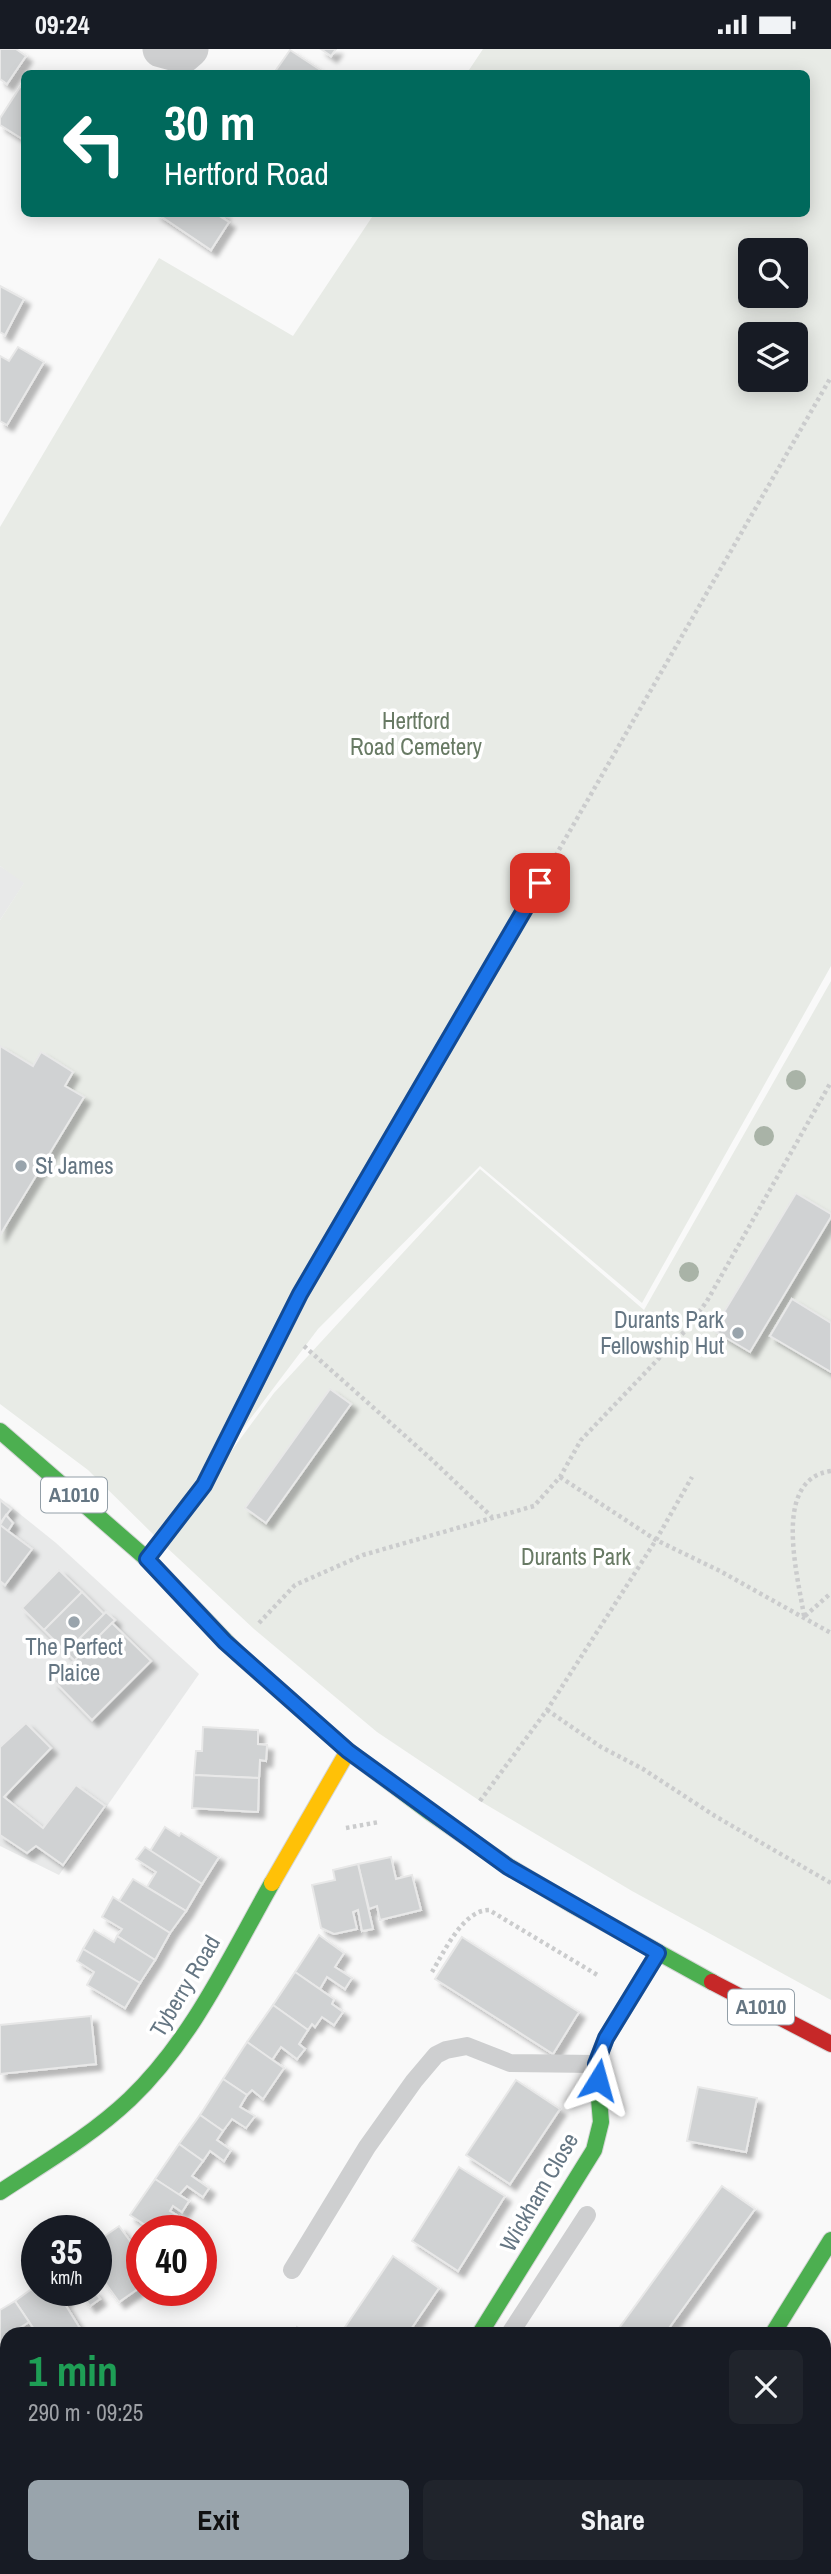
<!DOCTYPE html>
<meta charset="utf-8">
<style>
:root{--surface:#171b24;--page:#20242c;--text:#f1f3f6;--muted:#9ea1a6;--accent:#99a4ac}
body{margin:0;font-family:"Archivo Narrow",sans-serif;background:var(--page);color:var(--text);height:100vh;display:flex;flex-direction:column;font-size:26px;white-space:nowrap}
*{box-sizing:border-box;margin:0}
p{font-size:23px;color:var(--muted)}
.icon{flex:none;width:38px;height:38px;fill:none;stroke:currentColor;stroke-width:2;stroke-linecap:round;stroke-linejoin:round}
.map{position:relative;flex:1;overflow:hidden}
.side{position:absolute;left:0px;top:2278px;width:831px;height:247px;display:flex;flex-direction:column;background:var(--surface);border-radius:21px 21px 0 0;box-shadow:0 4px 18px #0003}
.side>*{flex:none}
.hud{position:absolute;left:21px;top:21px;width:789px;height:147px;border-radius:10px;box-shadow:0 4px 18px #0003;background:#00695c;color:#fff;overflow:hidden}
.buttons{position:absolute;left:738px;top:189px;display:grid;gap:14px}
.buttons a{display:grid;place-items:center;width:70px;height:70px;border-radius:10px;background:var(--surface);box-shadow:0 4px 18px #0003;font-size:35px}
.speed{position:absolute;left:21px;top:2166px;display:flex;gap:14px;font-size:35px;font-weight:700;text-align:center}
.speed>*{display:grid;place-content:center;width:91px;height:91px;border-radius:50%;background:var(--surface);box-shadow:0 4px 18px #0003;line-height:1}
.speed small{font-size:18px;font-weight:400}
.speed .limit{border:10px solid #d22;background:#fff;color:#111}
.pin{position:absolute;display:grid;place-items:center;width:60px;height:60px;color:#fff;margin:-30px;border-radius:14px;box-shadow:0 4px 10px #0006}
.me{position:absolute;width:77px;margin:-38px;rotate:8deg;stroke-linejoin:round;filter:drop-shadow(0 0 5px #0008)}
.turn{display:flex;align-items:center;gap:24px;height:147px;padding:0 28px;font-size:32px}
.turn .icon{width:91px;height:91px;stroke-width:2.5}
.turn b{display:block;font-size:49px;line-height:60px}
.round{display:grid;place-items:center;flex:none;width:74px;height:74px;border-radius:10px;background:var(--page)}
.overview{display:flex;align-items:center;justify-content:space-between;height:119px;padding:0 28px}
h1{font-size:42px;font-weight:700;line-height:52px;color:#1e9e55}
.primary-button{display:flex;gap:14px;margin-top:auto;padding:14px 28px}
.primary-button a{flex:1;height:80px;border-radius:10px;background:var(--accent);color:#111;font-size:28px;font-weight:700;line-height:80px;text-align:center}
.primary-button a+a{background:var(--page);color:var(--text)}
.status{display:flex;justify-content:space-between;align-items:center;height:49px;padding:0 35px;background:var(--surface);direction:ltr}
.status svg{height:19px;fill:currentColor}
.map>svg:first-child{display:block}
.built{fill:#e8e9e9}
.green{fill:#e8ebe6;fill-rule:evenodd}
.building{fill:#d0d2d3;stroke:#e8e8e8;stroke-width:2;filter:url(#shadow)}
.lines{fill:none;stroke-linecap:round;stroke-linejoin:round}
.fast-casing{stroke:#d5d6d7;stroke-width:18}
.slow-casing{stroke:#d5d6d7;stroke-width:18}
.jam-casing{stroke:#d5d6d7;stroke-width:18}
.path{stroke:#cbcccd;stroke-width:4.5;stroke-dasharray:3.5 3.5;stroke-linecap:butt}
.lane{stroke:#cecfd0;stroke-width:18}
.street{stroke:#cecfd0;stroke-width:37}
.fast{stroke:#4caf50;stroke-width:16}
.slow{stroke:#ffc107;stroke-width:16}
.jam{stroke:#c62828;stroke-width:16}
.rail-casing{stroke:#c3c5c6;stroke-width:8}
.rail{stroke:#fff;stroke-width:5;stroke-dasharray:16;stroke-linecap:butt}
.tree{fill:#a9b3a7}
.route-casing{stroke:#114b97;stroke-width:18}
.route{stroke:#1a73e8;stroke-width:12}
.poi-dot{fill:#99a4ac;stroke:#fff;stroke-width:2.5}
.labels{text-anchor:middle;stroke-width:7;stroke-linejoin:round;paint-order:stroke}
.shield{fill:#fff;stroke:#939fa8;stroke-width:2}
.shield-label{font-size:21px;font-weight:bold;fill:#657683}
.park-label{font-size:23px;fill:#687a64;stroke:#fff}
.poi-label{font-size:23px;fill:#657683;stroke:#fff;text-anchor:start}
.street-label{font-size:23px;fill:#657683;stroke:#fff}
</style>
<div class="status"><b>09:24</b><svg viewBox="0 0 49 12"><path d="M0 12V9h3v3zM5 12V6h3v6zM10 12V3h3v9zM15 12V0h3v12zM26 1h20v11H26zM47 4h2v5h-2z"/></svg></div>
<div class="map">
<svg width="831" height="2525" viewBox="0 0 831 2525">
<defs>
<filter id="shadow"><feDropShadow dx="6" dy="6" stdDeviation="2" flood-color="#0004"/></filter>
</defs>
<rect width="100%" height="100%" fill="#f9f9f9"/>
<g class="built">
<path d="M0,817L25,833L0,871Z"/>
<path d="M0,1449L56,1494L199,1625L59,1826L0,1797Z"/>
<path d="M0,2493L7,2497V2518H43L54,2525H0Z"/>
</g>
<g class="green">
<path d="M483,0H831V917L642,1254L480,1117L318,1280L159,1491L88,1421L0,1355V871L24,834L0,817V478L159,209L293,287L374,165L807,164V24H467ZM751,201H796V247H751ZM751,285H796V331H751Z"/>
<path d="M831,932V1951L632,1842L480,1752L377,1683L254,1580L163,1495L274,1344L480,1120L644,1261Z"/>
<path d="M0,2412L7,2417V2497L0,2493Z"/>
<path d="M43,2518H180L191,2525H54Z"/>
</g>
<g class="building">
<path d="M0,0H16L26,7L7,35L0,30Z"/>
<path d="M321,0H336L331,7Z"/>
<path d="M290,1L325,24H274Z"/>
<path d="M24,32V91L0,76V69Z"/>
<path d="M156,164H224L221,168L229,173L211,201Z"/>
<path d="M0,237L24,250L5,286L0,283Z"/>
<path d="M18,298L44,313L7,376L0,372V307L9,312Z"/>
<path d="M0,997L33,1017L41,1003L73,1023L65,1037L84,1048L0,1186Z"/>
<path d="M796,1144L831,1165V1168L750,1303L713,1281Z"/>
<path d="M792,1250L831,1274V1323L770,1287Z"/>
<path d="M330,1340L351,1355L266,1474L245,1459Z"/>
<path d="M0,1451L11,1460L0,1474Z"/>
<path d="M6,1466L13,1474L8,1482L0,1476Z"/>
<path d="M0,1476L32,1500L5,1536L0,1532Z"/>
<path d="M59,1521L82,1543L44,1581L22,1559Z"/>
<path d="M82,1543L104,1565L66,1603L44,1581Z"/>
<path d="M106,1563L115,1571L75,1612L66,1603Z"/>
<path d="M112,1574L151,1612L92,1671L54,1632Z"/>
<path d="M26,1674L51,1699L4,1748L43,1779L76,1736L105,1757L63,1816L36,1797L27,1804L0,1786V1698Z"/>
<path d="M203,1678L258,1681V1695L267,1696L266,1712L260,1711L259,1729L194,1726L196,1702H202Z"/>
<path d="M194,1726L259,1729L258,1763L192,1759Z"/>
<path d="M165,1778L179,1787L181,1784L219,1808L202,1835L150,1802Z"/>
<path d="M145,1798L202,1835L186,1862L147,1838L156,1823L136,1810Z"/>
<path d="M391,1808L396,1830L412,1826L421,1861L380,1871L377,1857L369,1860L358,1815Z"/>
<path d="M358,1815L373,1880L362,1882L358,1861L353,1863L357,1880L334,1885L321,1879L312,1836L335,1831L333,1821Z"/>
<path d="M133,1830L186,1862L170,1884L119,1852Z"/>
<path d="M113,1848L170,1884L155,1911L117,1887L122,1880L102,1868Z"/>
<path d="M94,1881L114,1893L117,1887L155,1911L140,1934L83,1900Z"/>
<path d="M319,1886L344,1904L335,1918L352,1929L345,1940L327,1928L320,1940L295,1923Z"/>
<path d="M462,1888L579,1963L553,2005L435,1930Z"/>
<path d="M83,1900L140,1934L125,1959L87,1936L94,1923L77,1912Z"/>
<path d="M295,1923L334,1950L332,1955L343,1963L334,1976L322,1968L315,1978L312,1975L308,1981L273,1956Z"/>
<path d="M273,1956L308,1981L299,1995L305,2000L297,2010L281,1998L272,2011L247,1993Z"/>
<path d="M91,1967L96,2015L0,2025V1976Z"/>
<path d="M247,1993L284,2019L263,2050L252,2041L247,2046L223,2030Z"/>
<path d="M223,2030L247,2046L240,2058L255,2067L246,2079L232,2070L223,2082L200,2066Z"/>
<path d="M516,2031L560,2060L510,2135L466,2106Z"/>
<path d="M698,2038L757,2049L746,2103L687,2092Z"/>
<path d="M200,2066L223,2082L217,2091L231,2101L224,2112L210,2102L203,2112L179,2095Z"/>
<path d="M179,2095L203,2112L192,2127L209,2139L203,2148L187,2137L179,2146L155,2130Z"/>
<path d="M459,2118L505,2147L458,2222L412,2192Z"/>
<path d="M155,2130L189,2152L182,2163L173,2157L170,2162L188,2173L182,2182H154L130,2166Z"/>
<path d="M722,2137L755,2160L664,2286H614Z"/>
<path d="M119,2177L142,2208V2237L119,2253L96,2221V2193Z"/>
<path d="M393,2207L439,2239L407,2286H342L341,2284Z"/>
<path d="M37,2236V2242H57L81,2281L74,2286H38L15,2252Z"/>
<path d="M57,2242H78L63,2252Z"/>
<path d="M79,2242H94L100,2250L90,2257Z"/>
<path d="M15,2252L29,2273L18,2280L22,2286H7V2292L0,2296V2261Z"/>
<path d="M297,2278L311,2286H293Z"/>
<path d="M831,2299V2361L824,2356V2309Z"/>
<path d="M246,2518H342L348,2521L346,2525H246L243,2524Z"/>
<path d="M770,2518H814L816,2525H771Z"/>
</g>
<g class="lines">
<defs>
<g id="fast">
<path d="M0,1382L147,1510L238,1605L348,1702L431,1764L508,1817L571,1855L712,1933"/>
<path d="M0,2143C44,2114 91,2087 130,2050C192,1991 230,1908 272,1834"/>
<path d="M479,2286L594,2101L601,2073L596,2015L606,1989L658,1904"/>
<path d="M772,2286L831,2191"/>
</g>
<path id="slow" d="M272,1834L348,1702"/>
<path id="jam" d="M712,1933L831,1995"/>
</defs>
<use href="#fast" class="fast-casing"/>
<use href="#slow" class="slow-casing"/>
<use href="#jam" class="jam-casing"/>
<g class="path">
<path d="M552,813L831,328"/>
<path d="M304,1297L430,1409L492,1468"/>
<path d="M560,1428L656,1491L720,1522L831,1584"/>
<path d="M804,1567C798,1527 771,1430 831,1422"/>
<path d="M805,1567L831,1544"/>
<path d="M259,1574L295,1536L363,1506L534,1457L560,1428L581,1391L685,1282L707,1252L831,1033"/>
<path d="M547,1661L601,1698L643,1720L715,1767L831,1834"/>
<path d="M480,1752L547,1661L656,1491L692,1428"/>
<path d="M346,1779L379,1773"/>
<path d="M432,1923C444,1903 463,1861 489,1861L599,1927"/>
</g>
<g class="lane">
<path d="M147,1510L204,1436L300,1245L540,834"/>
<path d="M292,2221L367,2098L414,2032L436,2006L446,2001L467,1997L510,2014L596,2015"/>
<path d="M509,2286L587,2166"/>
</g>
<g class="street">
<path d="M161,0L183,6L190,0"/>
<path d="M657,2518L658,2525"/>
</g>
<use href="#fast" class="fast"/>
<use href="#slow" class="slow"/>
<use href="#jam" class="jam"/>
<defs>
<path id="rail" d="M8,2518L19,2525"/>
</defs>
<use href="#rail" class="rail-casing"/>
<use href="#rail" class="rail"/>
</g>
<g class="tree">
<circle cx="796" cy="1031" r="10"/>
<circle cx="764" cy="1087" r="10"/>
<circle cx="689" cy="1223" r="10"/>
</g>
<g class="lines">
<defs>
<path id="route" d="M540,834L300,1245L204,1436L147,1510L225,1593L348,1702L508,1818L658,1904L606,1989L596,2015L598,2031"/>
</defs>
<use href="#route" class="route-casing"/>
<use href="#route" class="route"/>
</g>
<g class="poi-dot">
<circle cx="21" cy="1117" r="7"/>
<circle cx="738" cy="1284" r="7"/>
<circle cx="74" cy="1573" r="7"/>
</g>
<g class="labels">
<g class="shield">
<rect x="41" y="1428.5" width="66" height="35" rx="5"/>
<rect x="728" y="1940.5" width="66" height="35" rx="5"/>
</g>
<g class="shield-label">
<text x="74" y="1453">A1010</text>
<text x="761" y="1965">A1010</text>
</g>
<g class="park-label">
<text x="416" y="680">Hertford<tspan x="416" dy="26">Road Cemetery</tspan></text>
<text x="576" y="1516">Durants Park</text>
</g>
<g class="poi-label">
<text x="35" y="1125">St James</text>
<text x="724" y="1279" text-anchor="end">Durants Park<tspan x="724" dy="26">Fellowship Hut</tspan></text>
<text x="74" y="1606" text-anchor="middle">The Perfect<tspan x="74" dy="26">Plaice</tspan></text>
</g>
<g class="street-label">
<text transform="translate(185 1937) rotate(-59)" y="8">Tyberry Road</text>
<text transform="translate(539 2143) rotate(-60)" y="8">Wickham Close</text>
</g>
</g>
</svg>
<div class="buttons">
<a><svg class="icon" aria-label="search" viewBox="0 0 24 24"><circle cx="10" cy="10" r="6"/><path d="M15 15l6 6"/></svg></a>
<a><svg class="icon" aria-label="layers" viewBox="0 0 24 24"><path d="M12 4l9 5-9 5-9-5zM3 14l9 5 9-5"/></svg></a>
</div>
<div class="speed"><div>35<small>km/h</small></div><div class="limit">40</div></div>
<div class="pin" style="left:540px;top:834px;background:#d93025"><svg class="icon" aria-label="arrive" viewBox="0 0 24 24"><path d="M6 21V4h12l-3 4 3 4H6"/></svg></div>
<svg class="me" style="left:598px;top:2031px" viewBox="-20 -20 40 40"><path d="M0-17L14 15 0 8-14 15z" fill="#1a73e8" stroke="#fff" stroke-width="4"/></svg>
<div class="hud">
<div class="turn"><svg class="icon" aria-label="left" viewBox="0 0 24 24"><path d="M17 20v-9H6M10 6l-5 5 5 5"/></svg><div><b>30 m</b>Hertford Road</div></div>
</div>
<section class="side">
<div class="overview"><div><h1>1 min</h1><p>290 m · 09:25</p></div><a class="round"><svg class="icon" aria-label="close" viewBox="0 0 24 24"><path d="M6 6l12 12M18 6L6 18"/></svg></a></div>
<div class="primary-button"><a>Exit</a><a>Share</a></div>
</section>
</div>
